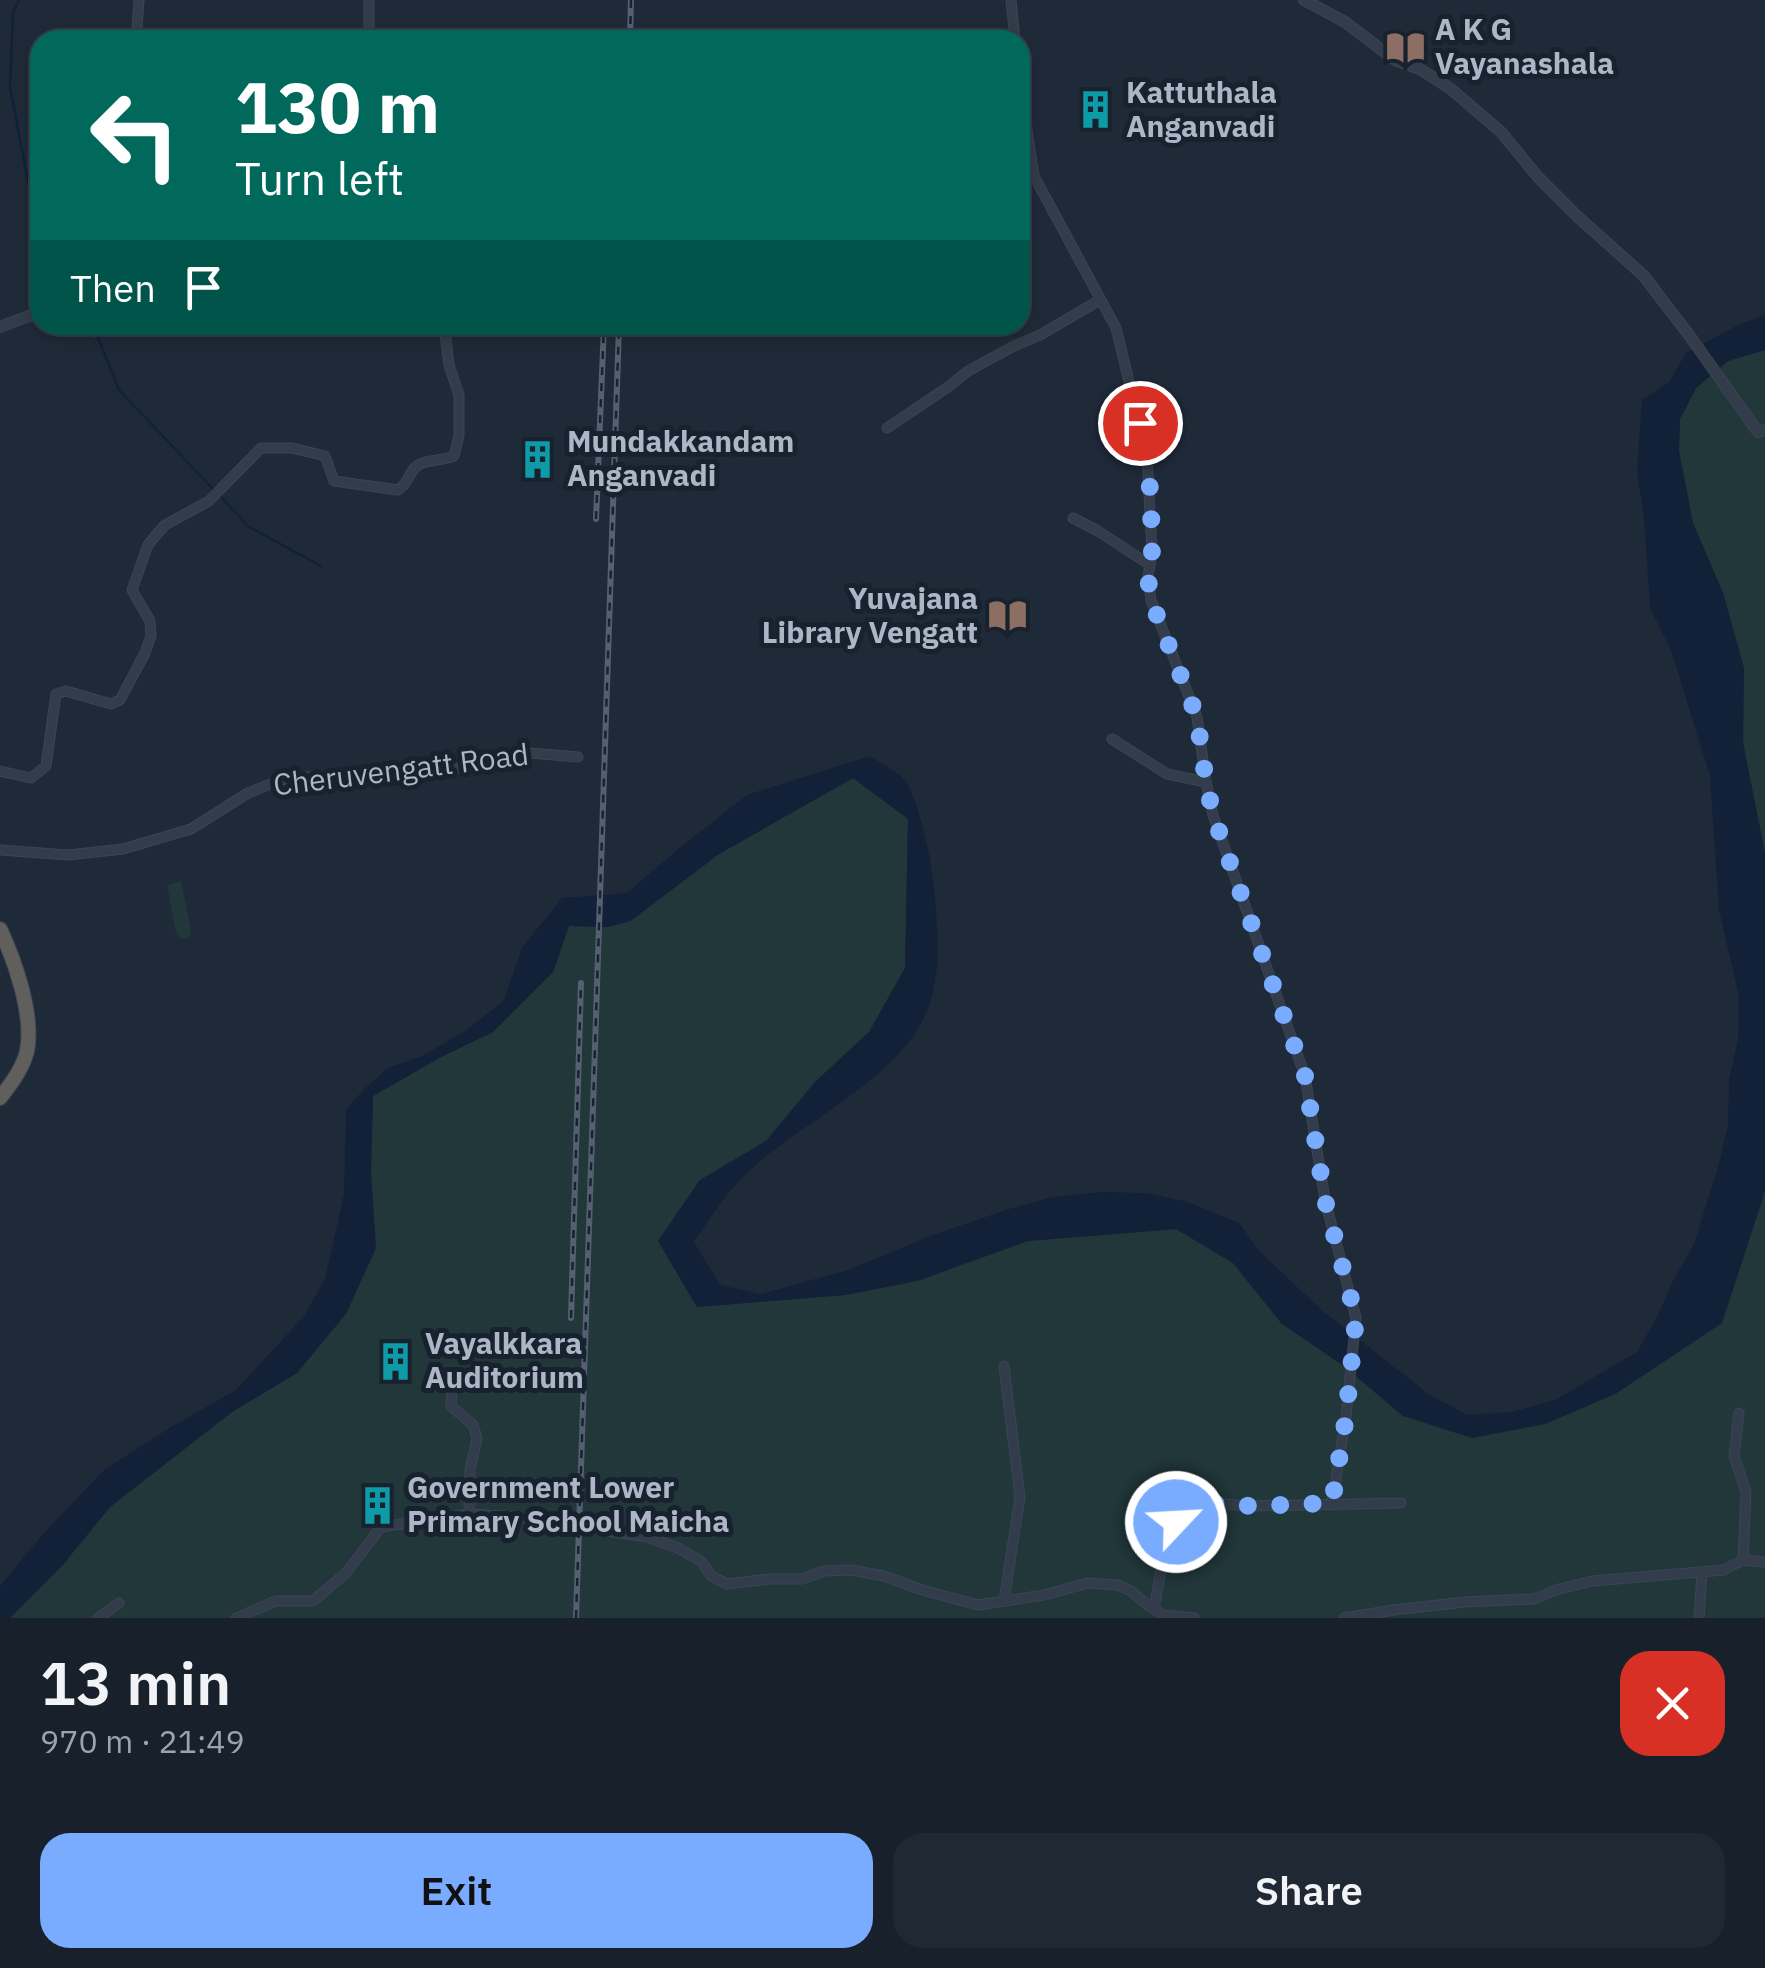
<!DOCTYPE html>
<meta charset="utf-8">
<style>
:root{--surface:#17202b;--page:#202833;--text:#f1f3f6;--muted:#9ea3a9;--line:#363e47;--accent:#79acff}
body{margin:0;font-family:"IBM Plex Sans",sans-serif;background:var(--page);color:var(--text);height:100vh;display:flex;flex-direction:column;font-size:38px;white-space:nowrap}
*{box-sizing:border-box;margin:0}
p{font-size:32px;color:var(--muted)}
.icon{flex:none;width:55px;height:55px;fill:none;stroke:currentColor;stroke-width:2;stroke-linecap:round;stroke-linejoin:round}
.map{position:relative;height:1618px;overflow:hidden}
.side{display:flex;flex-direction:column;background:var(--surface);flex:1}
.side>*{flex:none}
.top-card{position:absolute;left:30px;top:30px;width:1000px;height:305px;border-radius:30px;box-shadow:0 5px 15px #0003,0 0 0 2px var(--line);background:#00695c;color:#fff;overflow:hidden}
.pin{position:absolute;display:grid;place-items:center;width:85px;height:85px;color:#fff;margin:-42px;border:5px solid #fff;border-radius:50%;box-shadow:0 2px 10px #0007}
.me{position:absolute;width:110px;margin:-55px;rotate:65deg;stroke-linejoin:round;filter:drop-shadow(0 0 8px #0008)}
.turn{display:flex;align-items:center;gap:35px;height:210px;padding:0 40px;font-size:45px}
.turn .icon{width:130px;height:130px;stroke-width:2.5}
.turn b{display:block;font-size:70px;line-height:85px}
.then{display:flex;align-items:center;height:95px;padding:0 40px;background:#0003;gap:20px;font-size:38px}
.round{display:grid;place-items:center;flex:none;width:105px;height:105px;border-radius:30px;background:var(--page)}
.head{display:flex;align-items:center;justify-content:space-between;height:170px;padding:0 40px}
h1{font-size:60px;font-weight:600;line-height:75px}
.button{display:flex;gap:20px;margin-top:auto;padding:20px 40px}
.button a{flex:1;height:115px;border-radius:30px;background:var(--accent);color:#111;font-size:40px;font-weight:600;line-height:115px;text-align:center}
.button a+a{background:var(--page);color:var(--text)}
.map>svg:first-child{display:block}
.green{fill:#21373a}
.water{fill:#122137}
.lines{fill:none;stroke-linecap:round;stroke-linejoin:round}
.stream{stroke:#122137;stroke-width:2.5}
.minor-casing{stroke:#3c4553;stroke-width:11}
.tertiary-casing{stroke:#3c4553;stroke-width:12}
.trunk-casing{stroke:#3d4654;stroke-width:16}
.minor{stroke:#323c4a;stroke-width:9}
.tertiary{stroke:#323c4a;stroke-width:10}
.trunk{stroke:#605f5c;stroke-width:14}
.rail-casing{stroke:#546071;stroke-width:6}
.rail{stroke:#18212e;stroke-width:2.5;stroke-dasharray:8;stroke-linecap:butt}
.route{stroke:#79acff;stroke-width:18;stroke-dasharray:0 32.4}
.labels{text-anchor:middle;stroke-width:10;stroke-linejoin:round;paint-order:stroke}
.poi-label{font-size:30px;font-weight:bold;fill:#acb6c6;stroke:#18212e;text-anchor:start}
.street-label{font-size:30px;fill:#acb6c6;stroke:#18212e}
</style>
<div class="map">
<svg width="1765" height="1618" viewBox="0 0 1765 1618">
<rect width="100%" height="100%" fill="#1f2a39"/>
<g class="green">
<path d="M1765,350V853L1743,743L1744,668L1723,593L1693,523L1679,451L1680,419L1696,388L1728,361Z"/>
<path d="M853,778L908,818L905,968L869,1032L815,1082L766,1141L700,1180L658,1241L697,1307L845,1295L917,1281L1028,1241L1176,1229L1233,1263L1282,1324L1344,1366L1403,1416L1545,1424L1615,1394L1722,1323L1765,1191V1618H10L61,1567L110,1507L232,1412L297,1373L371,1171L373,1096L441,1057L493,1032L553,972L569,926L607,927L631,921L719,854Z"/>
<path d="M181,881L191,929L189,938L181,939L176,933L167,885Z"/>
</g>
<path class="water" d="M1765,315V350L1728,361L1696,388L1680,419L1679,451L1693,523L1723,593L1744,668L1743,743L1765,853V1191L1722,1323L1615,1394L1545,1424L1472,1438L1403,1416L1344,1366L1282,1324L1233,1263L1176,1229L1028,1241L917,1281L845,1295L697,1307L658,1241L700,1180L766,1141L815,1082L869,1032L905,968L908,819L853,778L719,854L630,921L608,927L569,926L553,972L493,1032L441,1057L373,1096L371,1171L376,1248L346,1314L297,1373L232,1412L110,1507L61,1567L10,1618H0V1586L43,1534L104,1470L171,1427L236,1390L304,1316L325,1279L344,1194L346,1110L363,1090L388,1068L422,1056L467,1030L504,1000L522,948L562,898L627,893L677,850L747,795L870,756C881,764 900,772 907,783C919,803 932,862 934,886C937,925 942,961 931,1000C909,1075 805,1119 750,1170C728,1190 711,1217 694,1242L720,1285L761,1294L848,1270L930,1236L1009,1209L1053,1197L1103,1192L1147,1193L1188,1202L1239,1223L1260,1252L1324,1312L1430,1395L1467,1415L1512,1412L1555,1400L1637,1352L1656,1319L1673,1281L1694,1244L1719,1164L1728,1124L1729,1080L1738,1039L1739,996L1719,910L1710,776L1671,650L1650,608L1644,518L1637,472L1642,400L1669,382L1686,353L1738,325Z"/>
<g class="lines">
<g class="stream">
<path d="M19,0L13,13L10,87L28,181L40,219"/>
<path d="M97,335L119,390L214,490"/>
<path d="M220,496L249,527L321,566"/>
</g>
<defs>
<g id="minor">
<path d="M1011,0L1015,40"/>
<path d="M136,40L139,0"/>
<path d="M369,40V0"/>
<path d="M1020,85L1034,176L1116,328L1147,456L1152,551L1148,577L1151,600L1197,717L1206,782"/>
<path d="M91,325L95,332"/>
<path d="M887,428L948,387L968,371L1014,346L1040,335L1100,300"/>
<path d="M1073,518L1098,531L1150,565"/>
<path d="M1112,739L1167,774L1206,782L1213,815L1305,1076L1325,1200L1356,1318L1346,1417L1332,1503"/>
<path d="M0,771L31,778L46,766L56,694L66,691L111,704L120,700L145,653L151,636L150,621L132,590L148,545L156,535L165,525L209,501L261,448H292L325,456L334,481L398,490C410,483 408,470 420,464C430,459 443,461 454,456L459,436V395L449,365L444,325"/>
<path d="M0,850L68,855L123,849L191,829L248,793L280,780L316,776L445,771L530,753L578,757"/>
<path d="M453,1373L451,1406L473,1425L477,1438L470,1470L469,1514"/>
<path d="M1739,1413L1734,1456L1746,1492L1743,1560"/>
<path d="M582,1527L647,1537L678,1548L702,1562L711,1576L727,1584L769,1579H802L824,1571L851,1570L884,1576L922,1590L978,1605L1044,1595L1088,1583L1118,1585L1131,1591L1150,1607L1164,1615L1194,1618"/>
<path d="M1004,1601L1020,1497L1004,1366"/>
<path d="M1154,1609L1165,1548L1178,1511L1194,1502L1253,1506L1401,1503"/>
<path d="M98,1618L119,1603"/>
<path d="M236,1618L276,1601H313L346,1573L381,1527L469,1514L549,1519"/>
<path d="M1344,1618L1394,1610L1465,1602L1534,1599L1559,1589L1593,1581L1724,1570L1743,1560L1765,1562"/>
<path d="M1699,1618L1702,1572"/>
</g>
<g id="tertiary">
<path d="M1304,0L1345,22L1395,60L1420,69L1451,89L1501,132L1538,177L1578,217L1643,275L1689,335L1758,432L1765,430"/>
<path d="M0,327L40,312"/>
</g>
<path id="trunk" d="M0,929C15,961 34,1015 27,1051C23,1068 11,1084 0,1098"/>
</defs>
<use href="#minor" class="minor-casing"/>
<use href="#tertiary" class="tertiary-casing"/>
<use href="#trunk" class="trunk-casing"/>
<use href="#minor" class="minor"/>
<use href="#tertiary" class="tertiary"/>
<use href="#trunk" class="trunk"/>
<defs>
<g id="rail">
<path d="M630,40L631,0"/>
<path d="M596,519L604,325"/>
<path d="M571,1318L581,983"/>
<path d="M576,1618L619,325"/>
</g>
</defs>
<use href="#rail" class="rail-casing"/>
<use href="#rail" class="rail"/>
</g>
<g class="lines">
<path class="route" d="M1140,423L1148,456L1151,508L1152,551L1148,578L1151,600L1197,717L1206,782L1213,814L1305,1076L1325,1200L1356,1318L1346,1417L1332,1503L1252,1506L1194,1502L1178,1511L1176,1522"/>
</g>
<defs>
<symbol id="library-bare" viewBox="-9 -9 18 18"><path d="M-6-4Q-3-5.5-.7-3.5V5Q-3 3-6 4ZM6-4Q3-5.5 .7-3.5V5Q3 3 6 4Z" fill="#8d6e63" stroke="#18212e" stroke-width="2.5" paint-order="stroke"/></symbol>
<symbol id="building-bare" viewBox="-9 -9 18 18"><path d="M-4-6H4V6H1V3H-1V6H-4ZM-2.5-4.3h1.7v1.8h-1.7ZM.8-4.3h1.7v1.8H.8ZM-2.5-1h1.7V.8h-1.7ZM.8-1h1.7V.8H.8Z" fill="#0f9aa8" stroke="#18212e" stroke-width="2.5" paint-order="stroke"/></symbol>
</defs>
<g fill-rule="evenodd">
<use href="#library-bare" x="1378" y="20" width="55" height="55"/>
<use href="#building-bare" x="1068" y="82" width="55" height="55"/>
<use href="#building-bare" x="510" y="432" width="55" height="55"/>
<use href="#library-bare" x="980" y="588" width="55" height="55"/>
<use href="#building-bare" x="368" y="1334" width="55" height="55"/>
<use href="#building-bare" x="350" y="1478" width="55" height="55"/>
</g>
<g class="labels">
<g class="poi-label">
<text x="1435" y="40">A K G<tspan x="1435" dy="34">Vayanashala</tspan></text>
<text x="1126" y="103">Kattuthala<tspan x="1126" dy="34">Anganvadi</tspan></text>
<text x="567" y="452">Mundakkandam<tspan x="567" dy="34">Anganvadi</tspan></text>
<text x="978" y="609" text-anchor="end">Yuvajana<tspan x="978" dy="34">Library Vengatt</tspan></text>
<text x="425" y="1354">Vayalkkara<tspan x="425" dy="34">Auditorium</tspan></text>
<text x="407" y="1498">Government Lower<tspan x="407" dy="34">Primary School Maicha</tspan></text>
</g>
<g class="street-label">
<text transform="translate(401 770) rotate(-7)" y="10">Cheruvengatt Road</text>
</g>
</g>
</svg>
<div class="pin" style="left:1140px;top:423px;background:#d93025"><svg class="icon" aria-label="arrive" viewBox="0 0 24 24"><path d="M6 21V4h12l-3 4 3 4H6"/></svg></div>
<svg class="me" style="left:1176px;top:1522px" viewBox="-20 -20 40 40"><circle r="17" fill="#79acff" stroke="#fff" stroke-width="3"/><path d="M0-11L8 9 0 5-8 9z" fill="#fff"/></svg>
<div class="top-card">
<div class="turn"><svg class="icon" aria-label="left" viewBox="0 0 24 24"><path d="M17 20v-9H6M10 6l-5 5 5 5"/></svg><div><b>130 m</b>Turn left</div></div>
<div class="then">Then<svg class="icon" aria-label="arrive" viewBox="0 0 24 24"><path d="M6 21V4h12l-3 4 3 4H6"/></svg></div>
</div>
</div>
<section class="side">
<div class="head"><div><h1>13 min</h1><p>970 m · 21:49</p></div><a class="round" style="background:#d93025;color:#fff"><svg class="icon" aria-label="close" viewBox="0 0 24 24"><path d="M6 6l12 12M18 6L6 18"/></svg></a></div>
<div class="button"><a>Exit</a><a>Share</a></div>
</section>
